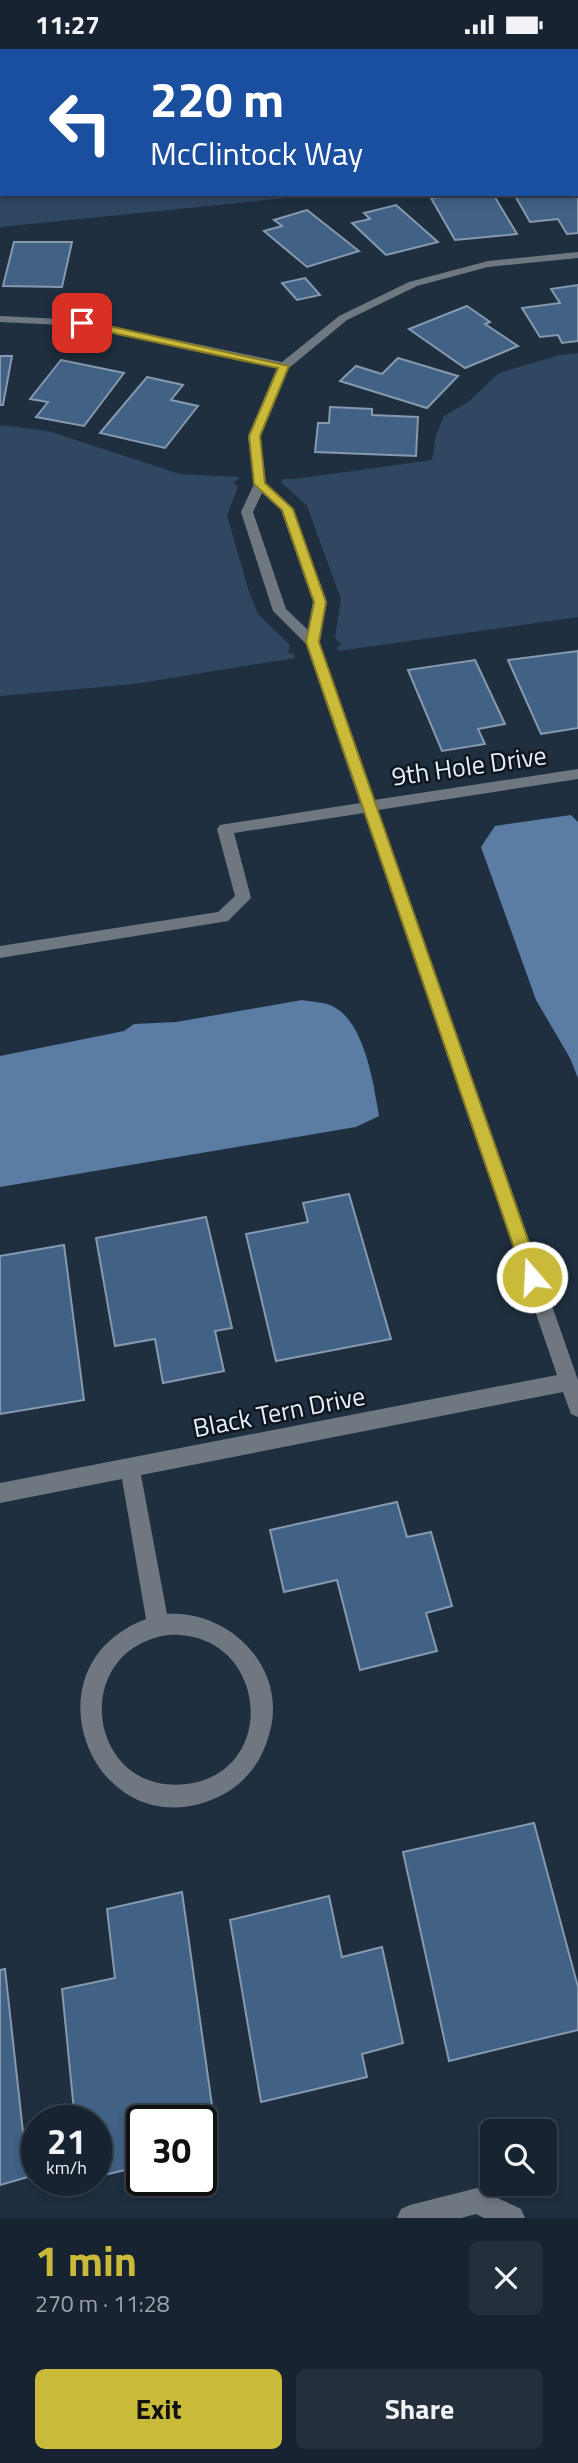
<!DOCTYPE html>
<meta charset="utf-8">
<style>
:root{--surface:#172330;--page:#242f3c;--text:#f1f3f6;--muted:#9ea4ab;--line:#36404c;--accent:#caba3a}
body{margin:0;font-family:"Titillium Web",sans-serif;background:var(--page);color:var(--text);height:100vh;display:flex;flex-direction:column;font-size:26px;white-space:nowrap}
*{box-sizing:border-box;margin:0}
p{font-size:23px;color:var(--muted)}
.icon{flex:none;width:38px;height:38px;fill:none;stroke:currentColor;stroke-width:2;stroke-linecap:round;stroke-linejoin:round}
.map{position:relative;height:2169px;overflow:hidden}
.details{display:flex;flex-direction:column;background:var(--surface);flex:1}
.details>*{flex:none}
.banner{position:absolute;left:0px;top:0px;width:579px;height:147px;box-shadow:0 4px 10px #0003,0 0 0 2px var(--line);background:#1a4fa0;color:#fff;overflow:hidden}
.tools{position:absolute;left:480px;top:2070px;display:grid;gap:14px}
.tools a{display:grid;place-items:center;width:77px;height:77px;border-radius:10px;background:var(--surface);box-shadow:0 4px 10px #0003,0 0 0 2px var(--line);font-size:35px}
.speed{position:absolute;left:21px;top:2056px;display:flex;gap:14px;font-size:35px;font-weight:700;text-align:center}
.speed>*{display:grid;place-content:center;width:91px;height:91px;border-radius:50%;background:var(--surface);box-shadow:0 4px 10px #0003,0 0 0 2px var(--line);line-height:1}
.speed small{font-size:18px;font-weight:400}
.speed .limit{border:4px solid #111;border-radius:10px;background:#fff;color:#111}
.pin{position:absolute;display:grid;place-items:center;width:60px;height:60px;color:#fff;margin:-30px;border-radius:14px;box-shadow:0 4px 10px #0006}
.me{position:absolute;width:77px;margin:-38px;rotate:341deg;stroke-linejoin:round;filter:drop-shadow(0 0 5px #0008)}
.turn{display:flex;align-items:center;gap:24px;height:147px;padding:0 35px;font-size:32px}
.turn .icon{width:91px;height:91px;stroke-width:2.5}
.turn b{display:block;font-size:49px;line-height:60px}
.round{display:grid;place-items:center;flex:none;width:74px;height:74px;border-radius:10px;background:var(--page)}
.headline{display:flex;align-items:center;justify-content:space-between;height:119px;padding:0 35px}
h1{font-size:42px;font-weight:700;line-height:52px;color:var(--accent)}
.button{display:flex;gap:14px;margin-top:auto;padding:14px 35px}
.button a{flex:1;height:80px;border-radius:10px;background:var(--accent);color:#111;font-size:28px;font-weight:700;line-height:80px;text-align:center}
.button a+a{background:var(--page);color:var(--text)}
.status{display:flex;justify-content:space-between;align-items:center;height:49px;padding:0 35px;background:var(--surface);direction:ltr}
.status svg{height:19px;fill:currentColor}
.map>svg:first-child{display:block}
.green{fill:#304762}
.water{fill:#5c7da3}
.building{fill:#416185;stroke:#8699af;stroke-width:2}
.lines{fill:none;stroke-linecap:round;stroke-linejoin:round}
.minor{fill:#6f7781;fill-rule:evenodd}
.route{fill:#caba3a;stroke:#837926;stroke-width:2}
.labels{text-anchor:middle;stroke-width:5;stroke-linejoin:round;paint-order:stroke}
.street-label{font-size:26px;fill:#e7f1fd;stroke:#0f161e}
</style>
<div class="status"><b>11:27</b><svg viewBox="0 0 49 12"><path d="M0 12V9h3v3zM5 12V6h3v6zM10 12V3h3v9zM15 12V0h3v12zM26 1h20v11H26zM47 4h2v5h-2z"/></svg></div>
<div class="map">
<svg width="578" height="2169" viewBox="0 0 578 2169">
<rect width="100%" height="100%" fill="#1f2f40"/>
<g class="green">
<path d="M245,0H578V115V2H224Z"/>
<path d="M0,20L2,145H327L0,178Z"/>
<path d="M578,304V568L338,602L337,598L342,596L335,589L341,550L307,457L281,433L283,430H295L432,411L436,386L444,367L468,353L499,324L560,306Z"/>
<path d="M0,376L48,382L180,425L238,428L239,430L233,433L238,438L227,466L248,540L258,565L290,596L288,604L294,605L295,609L134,635L0,647Z"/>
</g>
<g class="water">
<path d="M571,766L578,773V1029L570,1009L536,951L481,798L495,777Z"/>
<path d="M302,951C312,953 326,953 334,958C365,974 374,1037 379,1067L356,1078L0,1138V1007L124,982L134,975L176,973Z"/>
</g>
<g class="building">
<path d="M472,145H493L517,185L455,191L431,149Z"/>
<path d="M514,145H575L578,149V184L567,185L558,170L530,173Z"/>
<path d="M396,156L438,193L386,206L352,174L370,170L364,164Z"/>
<path d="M307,161L359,202L307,218L264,182L282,177L274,171Z"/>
<path d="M14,193H72L62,238L3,237Z"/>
<path d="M305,229L320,246L297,251L282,234Z"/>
<path d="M578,236V292L562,294L558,286L540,288L522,259L560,254L551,240Z"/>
<path d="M467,257L490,273L485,275L518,297L465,319L409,280Z"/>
<path d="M0,307H12L3,356H0Z"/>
<path d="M398,309L458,327L427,359L340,332L356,317L382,325Z"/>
<path d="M61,311L124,324L84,377L36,368L48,353L30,350Z"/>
<path d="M147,328L183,336L171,351L198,357L165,399L100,384Z"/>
<path d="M330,358L372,360V366L418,368L416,407L315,403L318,374H329Z"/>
<path d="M578,602V679L541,685L508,611Z"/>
<path d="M475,611L505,675L478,680L485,695L442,702L408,621Z"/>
<path d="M349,1145L391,1290L276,1312L246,1185L308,1173L303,1154Z"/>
<path d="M206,1168L232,1279L215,1282L224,1322L163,1334L155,1290L115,1297L96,1189Z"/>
<path d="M64,1196L84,1351L0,1365V1207Z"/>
<path d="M397,1453L407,1488L431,1483L452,1557L426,1564L437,1602L360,1621L337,1531L284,1543L270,1481Z"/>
<path d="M534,1774L578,1938V1981L449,2012L403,1803Z"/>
<path d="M182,1843L218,2099L201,2103V2072H142V2117L96,2128V2072H75L62,1940L115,1929L107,1860Z"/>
<path d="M329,1847L342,1908L382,1898L403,1994L362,2005L367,2028L261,2053L230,1871Z"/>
<path d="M5,1920L28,2128L0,2136V1921Z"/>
</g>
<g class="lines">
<g class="minor">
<path d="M578,203V209L488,218L417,237L347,271L289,319L260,387L266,434L293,460L327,553L319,593L374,751L578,720V730L378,761L578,1331V1368L571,1365L563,1343L141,1426L167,1565C231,1561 289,1621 269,1686C261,1715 243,1737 216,1749C95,1802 19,1618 146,1570L122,1430L0,1454V1434L557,1326L364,764L234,784L251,849L228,872L0,909V897L218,863L235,847L217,780L220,776L360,754L306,595L273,562L241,463L254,435L248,387L277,319L82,277L0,273V267L82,271L282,313L339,267L409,233L488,212ZM262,444L281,461L313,553L308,581L286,560L253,463ZM168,1586C268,1581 281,1723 187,1735C87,1747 68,1601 168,1586Z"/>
<path d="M477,2139L521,2160L525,2169H484L476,2165L461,2169H397L401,2160L410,2156Z"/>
</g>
</g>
<path class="route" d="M82,271L289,317L260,387L265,434L293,460L326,553L319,593L541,1228L538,1234L532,1236L526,1234L524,1228L306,593L314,553L282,461L254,435L249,387L278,319L79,277V272Z"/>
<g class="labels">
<g class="street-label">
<text transform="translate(469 717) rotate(-8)" y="9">9th Hole Drive</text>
<text transform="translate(279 1363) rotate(-11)" y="9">Black Tern Drive</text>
</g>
</g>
</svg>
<div class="tools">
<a><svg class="icon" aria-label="search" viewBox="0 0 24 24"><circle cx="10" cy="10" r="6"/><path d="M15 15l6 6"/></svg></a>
</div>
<div class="speed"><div>21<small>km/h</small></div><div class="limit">30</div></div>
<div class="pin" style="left:82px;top:274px;background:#d93025"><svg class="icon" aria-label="arrive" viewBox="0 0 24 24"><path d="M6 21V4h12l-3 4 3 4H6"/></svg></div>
<svg class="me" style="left:532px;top:1228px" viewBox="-20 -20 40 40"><circle r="17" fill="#caba3a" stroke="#fff" stroke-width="3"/><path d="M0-11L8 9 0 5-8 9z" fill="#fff"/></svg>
<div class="banner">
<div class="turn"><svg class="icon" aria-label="left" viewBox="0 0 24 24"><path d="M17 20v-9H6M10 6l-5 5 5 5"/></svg><div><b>220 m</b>McClintock Way</div></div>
</div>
</div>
<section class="details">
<div class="headline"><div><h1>1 min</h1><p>270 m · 11:28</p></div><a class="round"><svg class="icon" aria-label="close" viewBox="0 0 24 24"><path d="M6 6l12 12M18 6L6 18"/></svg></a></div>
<div class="button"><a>Exit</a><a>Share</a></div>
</section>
